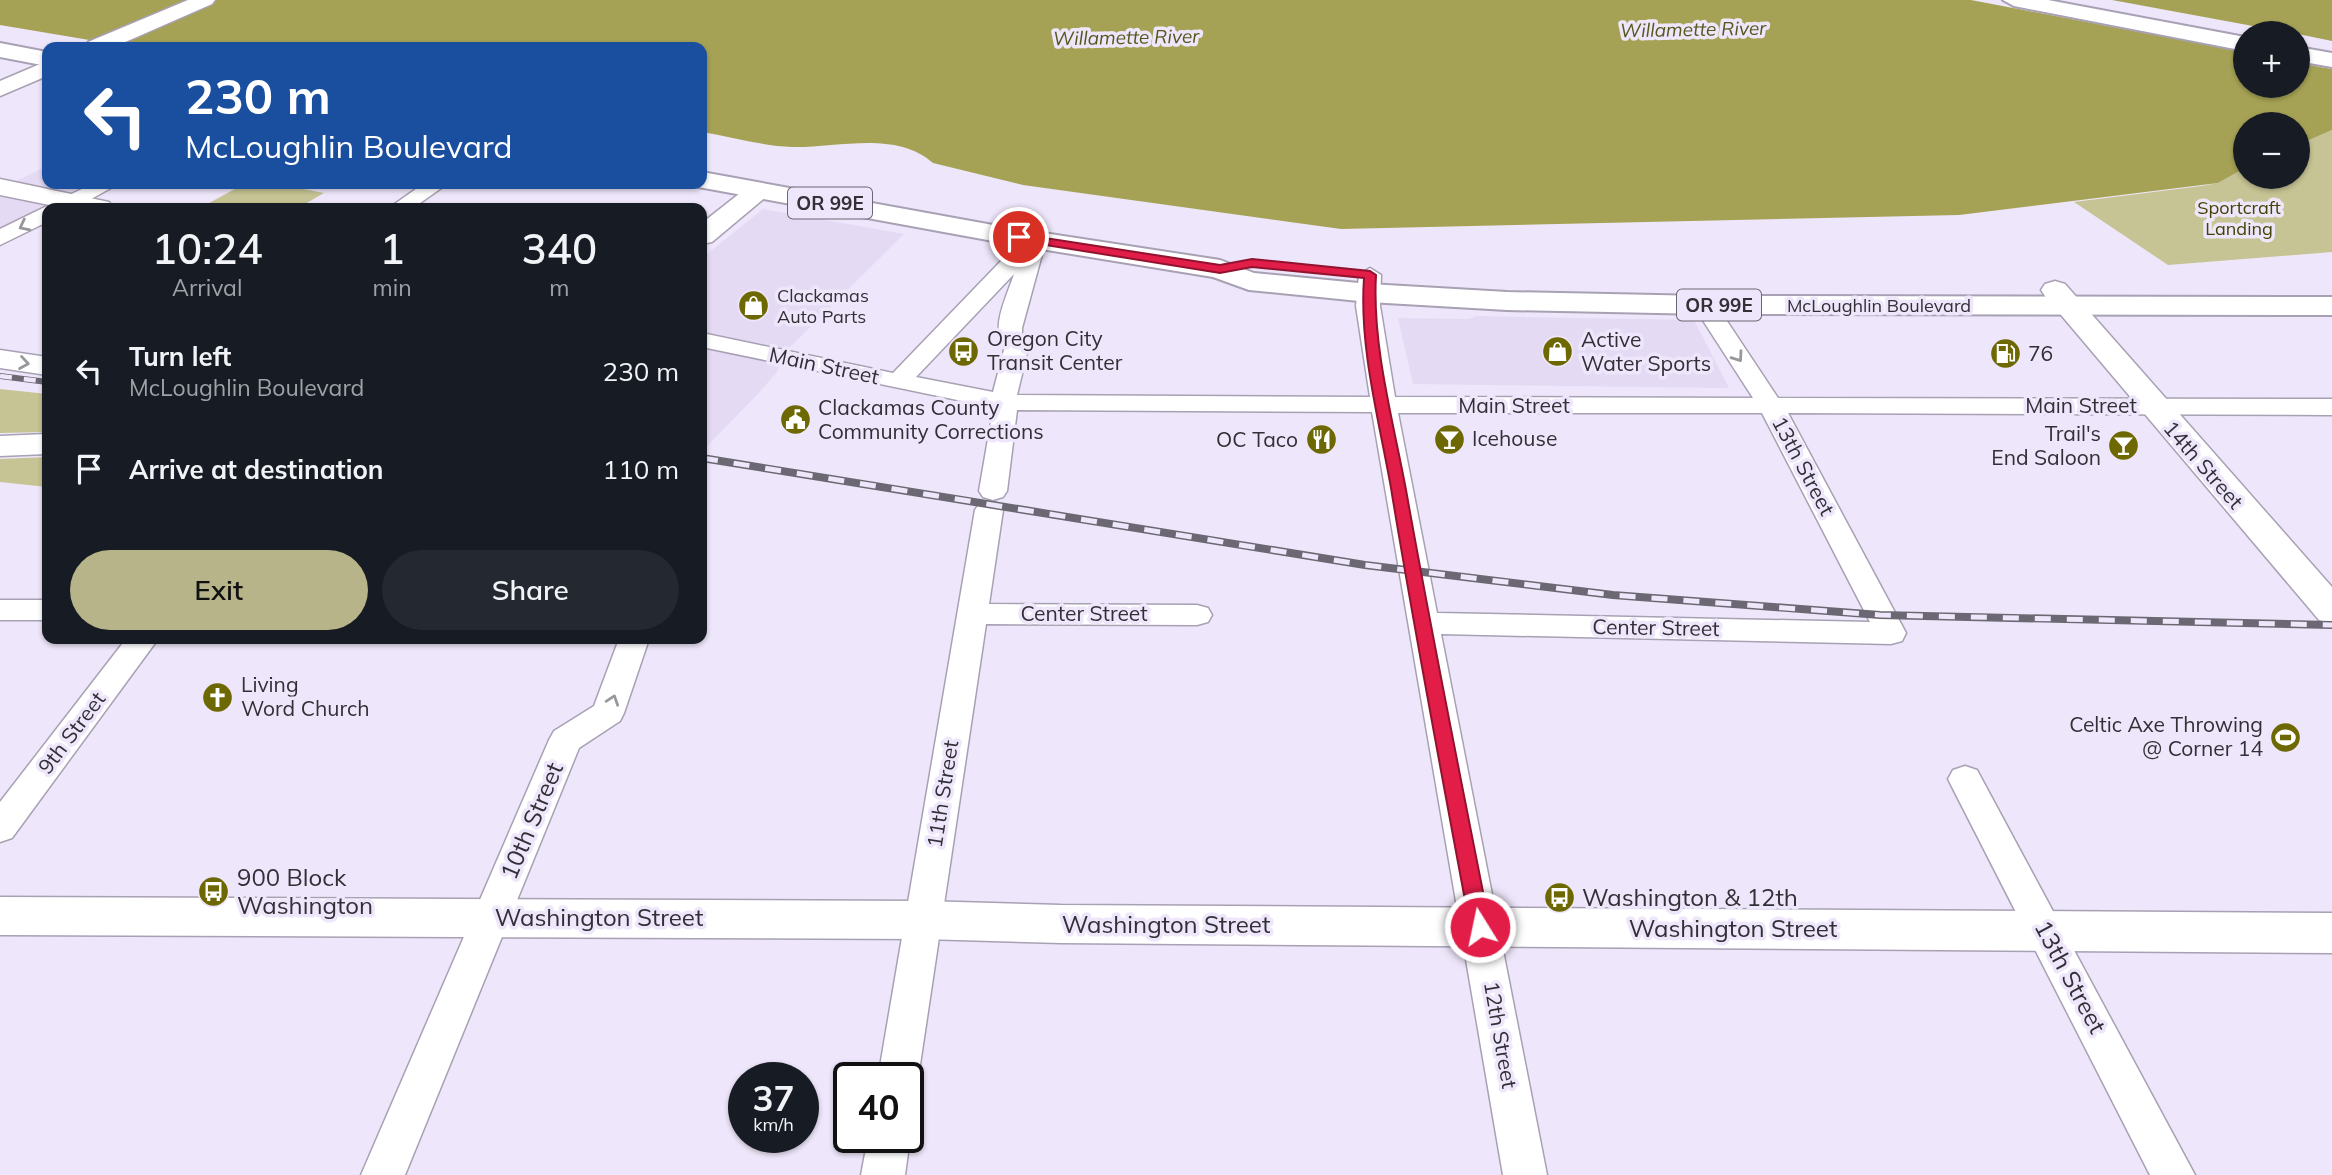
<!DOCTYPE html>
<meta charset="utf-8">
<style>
:root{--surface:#171b24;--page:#242831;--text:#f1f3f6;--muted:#9ea1a6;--accent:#b6b488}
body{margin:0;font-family:Mulish,sans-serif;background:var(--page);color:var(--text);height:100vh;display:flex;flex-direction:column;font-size:26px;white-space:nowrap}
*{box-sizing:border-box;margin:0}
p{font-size:23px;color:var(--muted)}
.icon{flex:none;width:38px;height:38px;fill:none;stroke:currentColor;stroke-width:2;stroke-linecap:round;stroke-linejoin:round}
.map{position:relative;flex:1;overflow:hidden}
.panel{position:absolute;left:42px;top:203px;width:665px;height:441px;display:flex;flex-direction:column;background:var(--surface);border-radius:14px;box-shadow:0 2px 5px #0004}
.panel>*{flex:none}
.hud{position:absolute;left:42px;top:42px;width:665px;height:147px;border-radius:14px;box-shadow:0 2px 5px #0004;background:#1a4fa0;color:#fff;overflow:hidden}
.controls{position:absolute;left:2233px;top:21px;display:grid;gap:14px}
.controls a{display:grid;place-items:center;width:77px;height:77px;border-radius:50%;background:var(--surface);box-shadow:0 2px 5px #0004;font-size:35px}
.speed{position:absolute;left:728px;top:1062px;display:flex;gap:14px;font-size:35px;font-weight:700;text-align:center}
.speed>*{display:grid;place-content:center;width:91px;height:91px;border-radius:50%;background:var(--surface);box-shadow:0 2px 5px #0004;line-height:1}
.speed small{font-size:18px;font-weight:400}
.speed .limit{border:4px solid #111;border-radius:10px;background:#fff;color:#111}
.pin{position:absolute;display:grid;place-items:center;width:60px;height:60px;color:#fff;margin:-30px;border:4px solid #fff;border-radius:50%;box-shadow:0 2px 7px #0007}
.me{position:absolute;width:77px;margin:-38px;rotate:350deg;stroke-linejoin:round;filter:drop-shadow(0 0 5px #0008)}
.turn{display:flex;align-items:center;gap:24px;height:147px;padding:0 28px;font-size:32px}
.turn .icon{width:91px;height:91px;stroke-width:2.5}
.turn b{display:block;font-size:49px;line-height:60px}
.eta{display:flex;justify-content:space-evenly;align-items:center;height:119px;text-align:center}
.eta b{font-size:42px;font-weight:600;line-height:49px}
.cta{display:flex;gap:14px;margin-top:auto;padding:14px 28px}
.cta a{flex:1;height:80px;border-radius:42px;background:var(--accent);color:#111;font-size:28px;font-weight:600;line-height:80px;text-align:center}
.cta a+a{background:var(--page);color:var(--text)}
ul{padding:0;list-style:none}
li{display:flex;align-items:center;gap:21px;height:98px;padding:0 28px}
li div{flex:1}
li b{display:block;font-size:26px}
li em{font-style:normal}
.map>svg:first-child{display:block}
.built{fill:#e5daf4}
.green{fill:#c6c494}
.water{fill:#a6a255;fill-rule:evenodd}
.pier{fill:#eee6fa}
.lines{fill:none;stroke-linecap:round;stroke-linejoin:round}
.minor-casing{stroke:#a8a0b3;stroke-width:3}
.major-casing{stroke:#a8a0b3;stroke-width:3}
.highway-casing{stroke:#a8a0b3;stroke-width:4}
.minor{fill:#fff;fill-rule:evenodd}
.major{fill:#fff;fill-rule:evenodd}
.highway{fill:#fff;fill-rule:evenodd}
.rail-far1-casing{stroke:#6c6873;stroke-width:6}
.rail-casing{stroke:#6c6873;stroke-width:8}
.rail-far1{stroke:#eee6fa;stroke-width:4.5;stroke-dasharray:12;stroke-linecap:butt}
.rail{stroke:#eee6fa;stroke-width:5;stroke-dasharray:16;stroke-linecap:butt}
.oneway{stroke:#98979b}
.route{fill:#e11d48;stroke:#92132f;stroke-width:2}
.labels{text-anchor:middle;stroke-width:7;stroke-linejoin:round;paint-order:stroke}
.far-park-label{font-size:18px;fill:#454202;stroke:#eee6fa}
.far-poi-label{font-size:18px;fill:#322f37;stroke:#eee6fa;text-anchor:start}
.far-street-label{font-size:18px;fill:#322f37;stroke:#eee6fa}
.far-water-label{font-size:19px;font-style:italic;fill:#58561c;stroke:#eee6fa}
.shield{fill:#eee6fa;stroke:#6a6672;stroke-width:2}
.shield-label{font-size:19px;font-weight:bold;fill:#322f37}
.poi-label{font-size:21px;fill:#322f37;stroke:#eee6fa;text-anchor:start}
.street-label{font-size:21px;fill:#322f37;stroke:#eee6fa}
.near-street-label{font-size:24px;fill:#322f37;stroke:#eee6fa}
.near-poi-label{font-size:24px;fill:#322f37;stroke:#eee6fa;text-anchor:start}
</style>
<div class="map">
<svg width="2332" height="1175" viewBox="0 0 2332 1175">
<rect width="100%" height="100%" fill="#eee6fa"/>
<g class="built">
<path d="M47,166V184H90L0,228V189Z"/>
<path d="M763,209L904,234L790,347L776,373L757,395L707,446L702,445V258Z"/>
<path d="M1476,316L1694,320L1729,388L1413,384L1398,318L1469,319Z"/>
</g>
<g class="green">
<path d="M2332,130V252L2168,265L2074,202L2201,186L2218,183L2245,168V177H2298V145Z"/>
<path d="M244,184L283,185L324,193L298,208H200Z"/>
<path d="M0,389L47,394V432L0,433Z"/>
<path d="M47,457V487L0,482V459Z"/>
</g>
<path class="water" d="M0,0H2332V130L2298,145V124H2245V168L2218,183L1959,215L1341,229L1023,185L933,163C896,130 837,148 792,147C763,146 731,137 702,132V47H131L0,25ZM2245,33H2298V86H2245Z"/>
<g class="pier">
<path d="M1971,0H2112L2291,33H2245V52Z"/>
<path d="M2298,34L2332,41V69L2298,63Z"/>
</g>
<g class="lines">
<defs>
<g id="minor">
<path d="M92,184H118L75,208H47V222L0,245V229Z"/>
<path d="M423,184H447L413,208H389Z"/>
<path d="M1035,233L1046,240L1022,328V336L1029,345L1017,395L1370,397L1356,306L1359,275L1370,268L1381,275L1380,306L1395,397L1753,398L1693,305L1697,300H1713L1778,398L2332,399V415L1788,413L1906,633L1902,641L1891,644L1441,634L1547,1175H1503L1372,412L1017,410L1007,491L1003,497L993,500L983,497L979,491L992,416L991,407L702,347V333L893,373L1026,235ZM1014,274C1008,294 989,329 1005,346L993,392L916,377ZM1398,413H1762L1870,622L1437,613Z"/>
<path d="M989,501L999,504L1003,510L989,604L1197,605L1208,608L1212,615L1208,622L1197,625L986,624L918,1078L912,1091L908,1093V1078H878L975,510L979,504Z"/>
<rect x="0" y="600" width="47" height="20"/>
<path d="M126,639H158L12,838L0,842V802Z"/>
<path d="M619,639H649L624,713L620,721L579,748L405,1175H361L549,740L554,731L594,706Z"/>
<path d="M1965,766L1977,770L2195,1175H2150L1948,779L1953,770Z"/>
<path d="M908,1134L910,1138L905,1175H861L868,1138H908Z"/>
</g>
<g id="major">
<path d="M188,0H215L212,4L114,47H85L88,42Z"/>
<path d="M47,61V76L0,96V81Z"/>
<path d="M0,179L109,202L113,208H64L0,195Z"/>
<path d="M758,183L767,186L771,191L767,196L712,242L702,244V223L749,186Z"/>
<path d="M2055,281L2065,284L2332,587V624L2319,620L2045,296L2041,290L2045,284Z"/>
<path d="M0,350L47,357V375L0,368Z"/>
<path d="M47,434V454L0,456V436Z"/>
<path d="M0,897L923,901L1061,905L2332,913V953L1061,943L923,939L0,935Z"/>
</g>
<g id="highway">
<path d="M2003,0H2048L2245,37V51L2014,6Z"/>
<path d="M0,43L47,52V66L0,57Z"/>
<path d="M2298,47L2332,53V67L2298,61Z"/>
<path d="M702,172L1004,227L1220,260L1254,273L1369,284L1507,292L1705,296L2332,297V315L1705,314L1507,310L1369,302L1249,290L1213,277L1004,243L693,186L702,184Z"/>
</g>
</defs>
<use href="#minor" class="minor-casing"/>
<use href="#major" class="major-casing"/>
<use href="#highway" class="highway-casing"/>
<use href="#minor" class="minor"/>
<use href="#major" class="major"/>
<use href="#highway" class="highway"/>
<defs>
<path id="rail-far1" d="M0,376L47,382"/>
<path id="rail" d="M702,458L1365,565L1613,595L1880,615L2332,625"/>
</defs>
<use href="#rail-far1" class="rail-far1-casing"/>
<use href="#rail" class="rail-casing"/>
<use href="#rail-far1" class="rail-far1"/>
<use href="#rail" class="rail"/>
</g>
<defs><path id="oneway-chevron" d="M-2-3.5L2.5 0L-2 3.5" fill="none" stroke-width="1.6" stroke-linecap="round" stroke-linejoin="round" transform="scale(1.75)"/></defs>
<g class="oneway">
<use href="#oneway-chevron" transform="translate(24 226) rotate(153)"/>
<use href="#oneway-chevron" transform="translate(1738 357) rotate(55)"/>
<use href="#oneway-chevron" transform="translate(24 363) rotate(9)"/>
<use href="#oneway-chevron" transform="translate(613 700) rotate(-71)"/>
</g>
<path class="route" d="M1019,234L1220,265L1252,259L1370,271L1376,275C1372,346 1393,420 1406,490C1432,636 1461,781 1490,927L1487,933L1480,936L1473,933L1470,927C1443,781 1415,635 1391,488C1379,420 1359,347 1364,278L1252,267L1220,273L1015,240L1014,237Z"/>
<defs>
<symbol id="shop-disc" viewBox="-11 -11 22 22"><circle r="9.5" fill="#6d6801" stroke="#eee6fa"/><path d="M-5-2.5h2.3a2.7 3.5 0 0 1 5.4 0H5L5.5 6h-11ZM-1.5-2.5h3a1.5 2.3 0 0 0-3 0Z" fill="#fff"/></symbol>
<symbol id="bus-disc" viewBox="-11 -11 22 22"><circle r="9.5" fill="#6d6801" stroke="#eee6fa"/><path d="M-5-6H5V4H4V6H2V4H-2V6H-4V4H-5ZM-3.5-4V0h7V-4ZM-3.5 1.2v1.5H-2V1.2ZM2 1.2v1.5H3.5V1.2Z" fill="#fff"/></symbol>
<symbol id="fuel-disc" viewBox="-11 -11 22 22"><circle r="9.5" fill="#6d6801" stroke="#eee6fa"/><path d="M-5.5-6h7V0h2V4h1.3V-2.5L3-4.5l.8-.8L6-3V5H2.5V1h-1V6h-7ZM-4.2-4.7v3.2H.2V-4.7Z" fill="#fff"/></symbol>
<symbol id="civic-disc" viewBox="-11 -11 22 22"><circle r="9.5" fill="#6d6801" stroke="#eee6fa"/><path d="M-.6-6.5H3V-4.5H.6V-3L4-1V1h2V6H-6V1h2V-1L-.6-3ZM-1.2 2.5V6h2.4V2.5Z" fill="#fff"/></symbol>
<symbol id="bar-disc" viewBox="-11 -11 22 22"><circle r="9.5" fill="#6d6801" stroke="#eee6fa"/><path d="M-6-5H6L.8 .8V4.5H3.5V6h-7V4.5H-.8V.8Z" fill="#fff"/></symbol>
<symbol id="restaurant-disc" viewBox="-11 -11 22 22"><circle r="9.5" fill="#6d6801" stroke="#eee6fa"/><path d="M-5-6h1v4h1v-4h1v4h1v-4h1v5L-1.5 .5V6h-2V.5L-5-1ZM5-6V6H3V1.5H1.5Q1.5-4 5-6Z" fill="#fff"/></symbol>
<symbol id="church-disc" viewBox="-11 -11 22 22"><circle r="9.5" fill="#6d6801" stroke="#eee6fa"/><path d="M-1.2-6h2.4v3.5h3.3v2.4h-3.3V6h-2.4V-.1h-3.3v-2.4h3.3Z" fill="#fff"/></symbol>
<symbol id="stadium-disc" viewBox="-11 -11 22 22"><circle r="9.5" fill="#6d6801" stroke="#eee6fa"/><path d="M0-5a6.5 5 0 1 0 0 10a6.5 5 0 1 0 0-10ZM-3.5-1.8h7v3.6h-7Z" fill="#fff"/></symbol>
</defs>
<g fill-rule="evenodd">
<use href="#shop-disc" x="736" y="288" width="35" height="35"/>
<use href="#bus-disc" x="946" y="334" width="35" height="35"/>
<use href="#shop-disc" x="1540" y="334" width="35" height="35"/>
<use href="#fuel-disc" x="1988" y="336" width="35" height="35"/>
<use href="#civic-disc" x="778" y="402" width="35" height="35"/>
<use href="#bar-disc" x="1432" y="422" width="35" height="35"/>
<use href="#restaurant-disc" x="1304" y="422" width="35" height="35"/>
<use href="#bar-disc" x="2106" y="428" width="35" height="35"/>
<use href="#church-disc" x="200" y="680" width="35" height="35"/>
<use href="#stadium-disc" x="2268" y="720" width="35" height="35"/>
<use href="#bus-disc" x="196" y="874" width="35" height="35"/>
<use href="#bus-disc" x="1542" y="880" width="35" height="35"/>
</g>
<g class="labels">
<g class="far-park-label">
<text x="2239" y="214">Sportcraft<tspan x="2239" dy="21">Landing</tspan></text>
</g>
<g class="far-poi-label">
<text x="777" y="302">Clackamas<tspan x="777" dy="21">Auto Parts</tspan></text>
</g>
<g class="far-street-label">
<text x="1879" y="312">McLoughlin Boulevard</text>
</g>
<g class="far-water-label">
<text transform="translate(1693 29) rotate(-1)" y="7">Willamette River</text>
<text transform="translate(1126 37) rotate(-1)" y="7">Willamette River</text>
</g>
<g class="shield">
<rect x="788" y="187.5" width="84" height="31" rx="5"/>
<rect x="1677" y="289.5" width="84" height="31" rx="5"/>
</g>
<g class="shield-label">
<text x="830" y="210">OR 99E</text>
<text x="1719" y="312">OR 99E</text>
</g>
<g class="poi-label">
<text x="987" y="346">Oregon City<tspan x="987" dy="24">Transit Center</tspan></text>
<text x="1581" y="347">Active<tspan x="1581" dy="24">Water Sports</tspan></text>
<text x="2028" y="361">76</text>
<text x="818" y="415">Clackamas County<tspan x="818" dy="24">Community Corrections</tspan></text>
<text x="2101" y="441" text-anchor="end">Trail's<tspan x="2101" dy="24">End Saloon</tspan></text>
<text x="1472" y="446">Icehouse</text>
<text x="1298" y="447" text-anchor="end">OC Taco</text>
<text x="241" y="692">Living<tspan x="241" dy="24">Word Church</tspan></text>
<text x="2263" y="732" text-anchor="end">Celtic Axe Throwing<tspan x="2263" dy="24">@ Corner 14</tspan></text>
</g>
<g class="street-label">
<text transform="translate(824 366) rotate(12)" y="7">Main Street</text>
<text x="1514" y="413">Main Street</text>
<text x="2081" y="413">Main Street</text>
<text transform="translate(2203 465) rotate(49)" y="7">14th Street</text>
<text transform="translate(1803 466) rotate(62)" y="7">13th Street</text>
<text x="1084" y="621">Center Street</text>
<text transform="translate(1656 628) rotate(1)" y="7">Center Street</text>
<text transform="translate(72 733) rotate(-53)" y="7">9th Street</text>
<text transform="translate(943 794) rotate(-81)" y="7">11th Street</text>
<text transform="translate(1500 1035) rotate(80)" y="7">12th Street</text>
</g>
<g class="near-street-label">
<text transform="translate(532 821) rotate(-67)" y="8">10th Street</text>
<text x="599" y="926">Washington Street</text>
<text x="1166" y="933">Washington Street</text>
<text x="1733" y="937">Washington Street</text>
<text transform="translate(2070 977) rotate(62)" y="8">13th Street</text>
</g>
<g class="near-poi-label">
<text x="237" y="886">900 Block<tspan x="237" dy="28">Washington</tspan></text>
<text x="1582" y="906">Washington &amp; 12th</text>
</g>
</g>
</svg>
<div class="controls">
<a>+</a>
<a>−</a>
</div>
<div class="speed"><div>37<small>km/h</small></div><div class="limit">40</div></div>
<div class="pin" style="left:1019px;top:237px;background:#d93025"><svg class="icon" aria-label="arrive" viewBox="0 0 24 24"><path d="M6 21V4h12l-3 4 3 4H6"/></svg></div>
<svg class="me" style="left:1480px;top:927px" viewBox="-20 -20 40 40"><circle r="17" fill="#e11d48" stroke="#fff" stroke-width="3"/><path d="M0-11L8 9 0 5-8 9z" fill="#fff"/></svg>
<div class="hud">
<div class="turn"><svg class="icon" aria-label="left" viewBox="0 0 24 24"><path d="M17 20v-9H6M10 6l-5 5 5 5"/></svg><div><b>230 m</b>McLoughlin Boulevard</div></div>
</div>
<section class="panel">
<div class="eta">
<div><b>10:24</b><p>Arrival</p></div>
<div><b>1</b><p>min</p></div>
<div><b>340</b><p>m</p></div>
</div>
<ul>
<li><svg class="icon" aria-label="left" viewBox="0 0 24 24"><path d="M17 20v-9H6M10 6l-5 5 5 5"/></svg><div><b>Turn left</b><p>McLoughlin Boulevard</p></div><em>230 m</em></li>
<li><svg class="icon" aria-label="arrive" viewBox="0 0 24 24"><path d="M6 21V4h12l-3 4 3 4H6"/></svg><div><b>Arrive at destination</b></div><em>110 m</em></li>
</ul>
<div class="cta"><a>Exit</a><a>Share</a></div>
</section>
</div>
